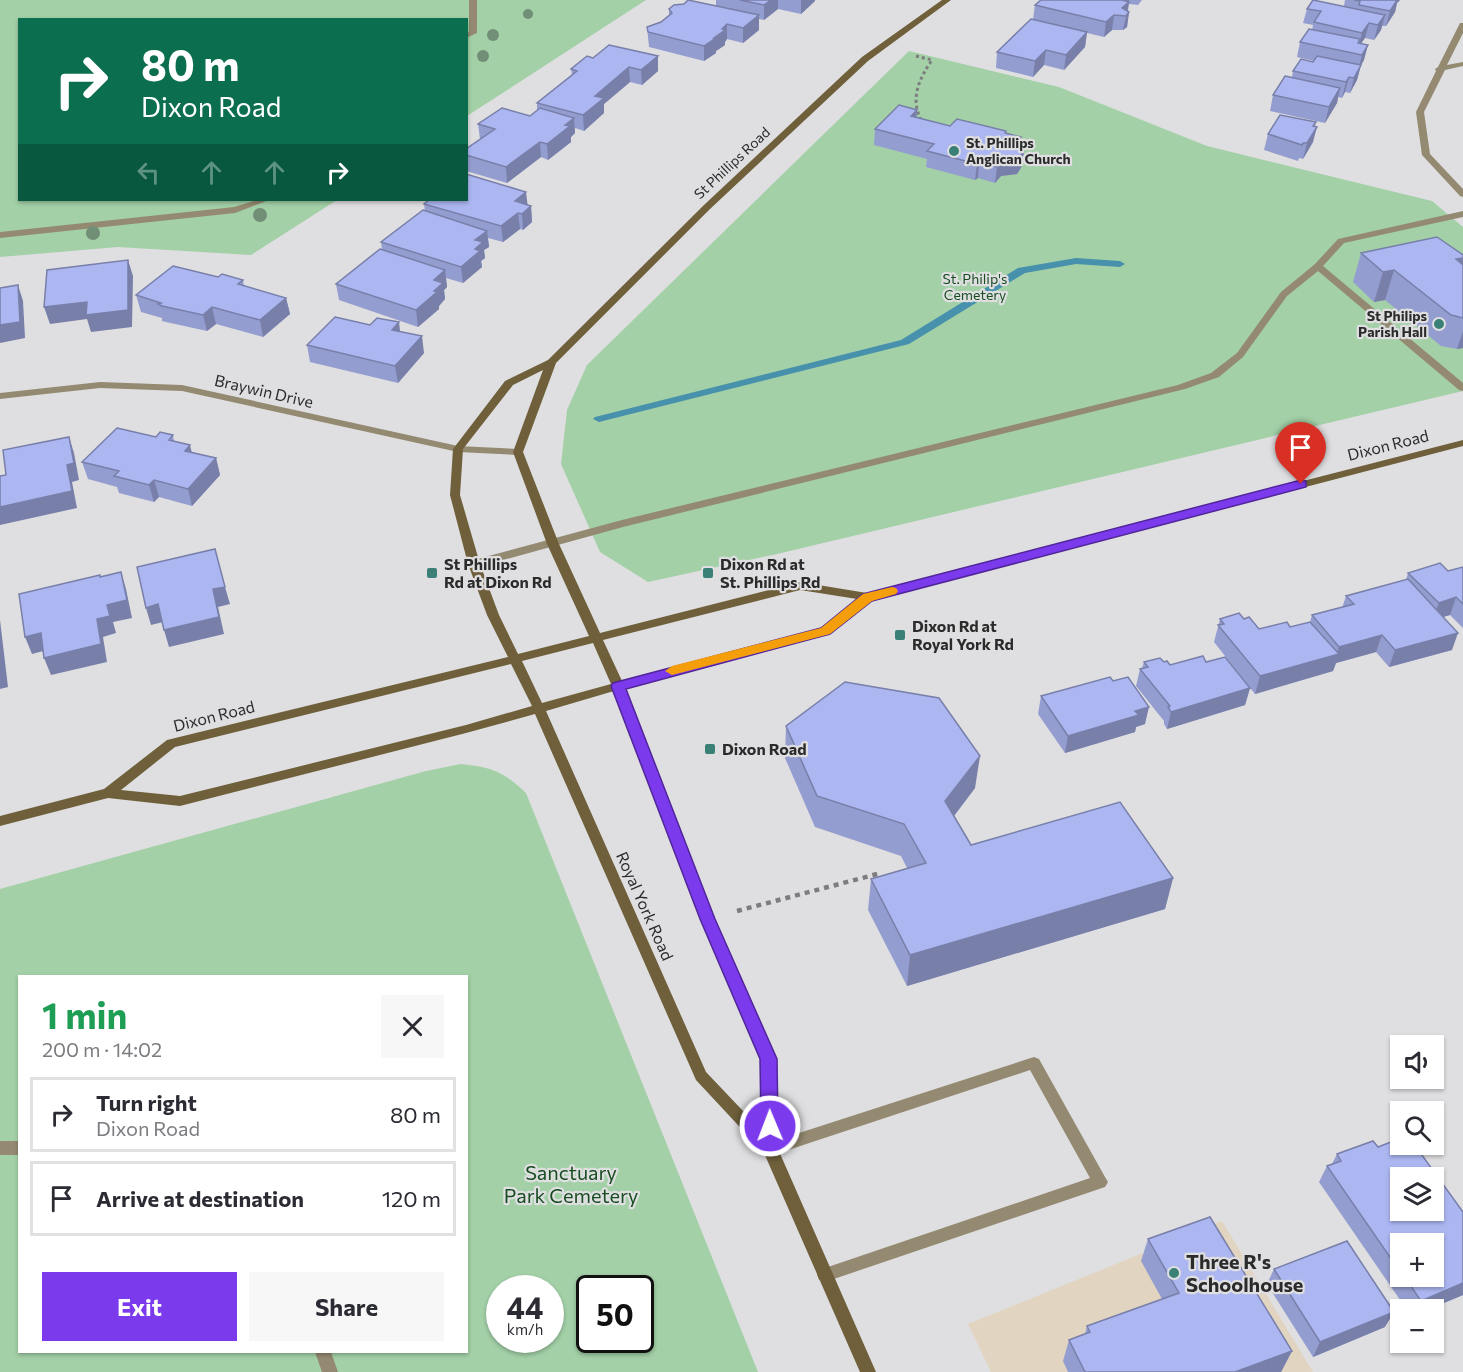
<!DOCTYPE html>
<meta charset="utf-8">
<style>
:root{--surface:#fff;--page:#f7f7f7;--text:#2b2b33;--muted:#7c7c81;--line:#e1e1e2;--accent:#7c3aed}
body{margin:0;font-family:Commissioner,sans-serif;background:var(--page);color:var(--text);height:100vh;display:flex;flex-direction:column;font-size:22px;white-space:nowrap}
*{box-sizing:border-box;margin:0}
p{font-size:20px;color:var(--muted)}
.icon{flex:none;width:33px;height:33px;fill:none;stroke:currentColor;stroke-width:2;stroke-linecap:round;stroke-linejoin:round}
.map{position:relative;flex:1;overflow:hidden}
.sheet{position:absolute;left:18px;top:975px;width:450px;height:378px;display:flex;flex-direction:column;background:var(--surface);border-radius:0px;box-shadow:0 2px 4px #0004}
.sheet>*{flex:none}
.hud{position:absolute;left:18px;top:18px;width:450px;height:183px;border-radius:0px;box-shadow:0 2px 4px #0004;background:#0b6e4f;color:#fff;overflow:hidden}
.buttons{position:absolute;left:1390px;top:1035px;display:grid;gap:12px}
.buttons a{display:grid;place-items:center;width:54px;height:54px;border-radius:0px;background:var(--surface);box-shadow:0 2px 4px #0004;font-size:30px}
.speed{position:absolute;left:486px;top:1275px;display:flex;gap:12px;font-size:30px;font-weight:700;text-align:center}
.speed>*{display:grid;place-content:center;width:78px;height:78px;border-radius:50%;background:var(--surface);box-shadow:0 2px 4px #0004;line-height:1}
.speed small{font-size:15px;font-weight:400}
.speed .limit{border:3px solid #111;border-radius:9px;background:#fff;color:#111}
.pin{position:absolute;display:grid;place-items:center;width:51px;height:51px;color:#fff;margin:-62px -26px;border-radius:50% 50% 50% 0;rotate:-45deg;box-shadow:0 0 6px #0007}
.pin .icon{rotate:45deg}
.me{position:absolute;width:66px;margin:-33px;rotate:359deg;stroke-linejoin:round;filter:drop-shadow(0 0 4px #0008)}
.turn{display:flex;align-items:center;gap:21px;height:126px;padding:0 24px;font-size:27px}
.turn .icon{width:78px;height:78px;stroke-width:2.5}
.turn b{display:block;font-size:42px;line-height:51px}
.lanes{display:flex;align-items:center;height:57px;padding:0 24px;background:#0003;justify-content:center;gap:30px;direction:ltr}
.lanes .off{opacity:.35}
.round{display:grid;place-items:center;flex:none;width:63px;height:63px;border-radius:0px;background:var(--page)}
.head{display:flex;align-items:center;justify-content:space-between;height:102px;padding:0 24px}
h1{font-size:36px;font-weight:700;line-height:45px;color:#1e9e55}
.primary-button{display:flex;gap:12px;margin-top:auto;padding:12px 24px}
.primary-button a{flex:1;height:69px;border-radius:0px;background:var(--accent);color:#fff;font-size:24px;font-weight:700;line-height:69px;text-align:center}
.primary-button a+a{background:var(--page);color:var(--text)}
ul{padding:0;list-style:none}
li{display:flex;align-items:center;gap:18px;height:75px;margin:0 12px 9px;padding:0 12px;border:3px solid var(--line);border-radius:0px}
li div{flex:1}
li b{display:block;font-size:22px}
li em{font-style:normal}
.map>svg:first-child{display:block}
.education{fill:#e1d4c0}
.green{fill:#a3d0a7;fill-rule:evenodd}
.lines{fill:none;stroke-linecap:round;stroke-linejoin:round}
.stream{fill:#4791ac;fill-rule:evenodd}
.path-far1{stroke:#7d7d7f;stroke-width:3;stroke-dasharray:3 3;stroke-linecap:butt}
.path{stroke:#7d7d7f;stroke-width:4.5;stroke-dasharray:5 5;stroke-linecap:butt}
.lane{fill:#948a71;fill-rule:evenodd}
.street{fill:#948a71;fill-rule:evenodd}
.secondary{fill:#6f603b;fill-rule:evenodd}
.tree{fill:#718f77}
.wall{fill:#949dcf;fill-rule:evenodd}
.shaded-wall{fill:#787fa9}
.building{fill:#acb6f1;stroke:#787fa9;stroke-width:1.5;fill-rule:evenodd}
.route{fill:#7c3aed;stroke:#51269a;stroke-width:1.5}
.slow{fill:#f59e0b}
.poi-dot{fill:#3a8077;stroke:#dfdfe1;stroke-width:2}
.labels{text-anchor:middle;stroke-width:4.5;stroke-linejoin:round;paint-order:stroke}
.far-poi-label{font-size:14px;font-weight:bold;fill:#2b2b2c;stroke:#dfdfe1;text-anchor:start}
.far-street-label{font-size:14px;fill:#2b2b2c;stroke:#dfdfe1}
.far-park-label{font-size:14px;fill:#174d21;stroke:#dfdfe1}
.street-label{font-size:16px;fill:#2b2b2c;stroke:#dfdfe1}
.poi-label{font-size:16px;font-weight:bold;fill:#2b2b2c;stroke:#dfdfe1;text-anchor:start}
.near-park-label{font-size:20px;fill:#174d21;stroke:#dfdfe1}
.near-poi-label{font-size:20px;font-weight:bold;fill:#2b2b2c;stroke:#dfdfe1;text-anchor:start}
</style>
<div class="map">
<svg width="1463" height="1372" viewBox="0 0 1463 1372">
<rect width="100%" height="100%" fill="#dfdfe1"/>
<path class="education" d="M1222,1221L1313,1372H991L968,1324Z"/>
<g class="green">
<path d="M0,0H646L467,116L466,20H20V200H337L251,255L118,247L0,257Z"/>
<path d="M909,51L1059,87L1207,146L1432,201L1463,227V391L777,554L648,582L600,552L561,464L567,410L587,365Z"/>
<path d="M461,764C492,767 504,772 526,793L758,1372H0V889L426,771ZM20,976H466V1352H20ZM500,1288H550V1340H500ZM590,1288H640V1340H590Z"/>
</g>
<g class="lines">
<path class="stream" d="M1076,258L1120,261L1125,264L1120,267L1076,264L1025,273L909,344L599,422L593,419L595,417L901,340L1018,268Z"/>
<path class="path-far1" d="M916,56L932,60C919,79 910,98 921,120"/>
<path class="path" d="M737,911L881,873"/>
<g class="lane">
<path d="M469,0H477V33L466,38V33L469,32Z"/>
<path d="M258,200H269L235,213L0,238V232L234,207Z"/>
<path d="M1463,211V217L1344,243L1323,266L1463,383V391L1459,390L1318,271L1287,296L1243,357L1219,377L1185,389L623,527L474,568L468,564L470,561L622,520L1178,385L1211,373L1237,353L1281,292L1315,264L1338,239Z"/>
<path d="M1034,1057L1039,1059L1105,1177L1108,1182L1105,1187L825,1282L819,1280L817,1275L819,1270L825,1268L1090,1178L1030,1070L770,1156L765,1154L762,1149L765,1144Z"/>
<rect x="0" y="1141" width="20" height="14"/>
<path d="M315,1352H331L338,1372H322Z"/>
</g>
<g class="street">
<path d="M1460,23H1463V33L1447,65L1463,62V66L1445,70L1424,112L1430,154L1463,189V197L1460,196L1422,155L1416,112L1436,71L1435,69L1438,67Z"/>
<path d="M100,382L182,385L458,446L518,449L523,452L518,455L458,452L182,391L100,388L0,399V393Z"/>
</g>
<path class="secondary" d="M942,0H951L868,61L710,209L556,363L523,452L559,544L600,633L800,582L867,593L1463,440V446L871,600L829,634L625,688L714,919L776,1059L778,1149L876,1372H860L764,1153L696,1080L535,714L466,733L180,806L108,798L0,826V816L104,789L167,740L508,657L487,615L468,564L450,495L453,449L505,381L548,360L704,205L862,57ZM543,370L513,452L547,544L589,636L518,654L499,615L480,564L460,495L463,449L513,385ZM800,590L857,599L821,628L622,681L603,640ZM593,643L611,684L542,703L522,661ZM511,664L532,706L466,725L180,796L121,790L175,747ZM614,691L700,919L762,1059V1131L706,1072L546,711Z"/>
</g>
<g class="tree">
<circle cx="528" cy="14" r="5"/>
<circle cx="493" cy="35" r="6"/>
<circle cx="483" cy="56" r="6"/>
<circle cx="260" cy="215" r="7"/>
<circle cx="93" cy="233" r="7"/>
</g>
<g class="wall">
<path d="M716,0H815V1L801,14L778,9L764,20L759,19V30L743,43L727,39L725,42V45L716,51V53L704,61L649,47L647,27L661,22L669,16V9L716,6Z"/>
<path d="M1041,0H1142L1138,5L1129,4L1128,11L1129,12L1127,27L1123,30H1112L1104,37L1087,33L1085,47L1064,70L1044,65L1033,77L996,68L997,52L1033,19L1035,5Z"/>
<path d="M1345,0H1400L1397,3L1395,12L1386,26H1382L1381,30L1374,40L1365,38L1361,43L1364,60L1361,65L1357,80L1350,93L1345,92L1342,98L1338,97L1337,103L1325,123L1270,111L1273,95L1292,77L1293,71L1314,61L1297,57L1300,42L1312,30L1313,25L1303,23L1307,9L1344,6Z"/>
<path d="M658,56V71L642,85L630,82L604,104V113L584,131L575,128V133L571,137V142L548,160L541,157L507,183L466,171V149L480,139L478,124L530,116L537,111V103L572,75L571,69L593,58Z"/>
<path d="M917,110L916,118L950,126L1006,134L1024,151L1022,166L1017,174L1001,176L995,183L978,178L975,180L926,167L927,159L874,145L875,129Z"/>
<path d="M1315,126L1313,142L1303,159L1299,158L1298,161L1264,150L1268,134Z"/>
<path d="M424,204L528,205L531,206L532,222L523,230L520,229L503,242L488,238L489,247L484,250L485,258L481,261L482,267L463,283L446,278L447,287L444,290L445,299L439,306V309L418,327L339,300L336,284L382,249L381,242L425,211Z"/>
<path d="M1361,253L1463,255V348L1457,349L1441,346L1385,300L1374,302L1353,282Z"/>
<path d="M218,277L243,280L244,286L286,298L290,314L263,337L216,324L207,331L166,322L162,321V318L141,312L136,295Z"/>
<path d="M400,332L424,353L398,383L310,362L307,345Z"/>
<path d="M173,435L174,441L192,452L216,458L220,475L192,506L159,497L154,502L119,493L117,487L88,479L82,462L156,437Z"/>
<path d="M1463,567V628L1450,615L1443,617L1452,650L1389,667L1376,652L1336,663L1333,671L1255,694L1214,642L1220,619H1244L1259,629L1290,627L1310,622L1312,615L1342,608L1346,596L1406,580L1408,573L1448,571Z"/>
<path d="M1144,662L1170,665L1206,662L1250,688L1245,705L1167,729L1164,724V721L1136,686L1140,669L1142,668Z"/>
<path d="M1041,696L1145,724L1136,727L1135,732L1065,753L1038,714Z"/>
<path d="M786,726L975,788L954,816L971,845L1173,878L1165,909L907,986L868,910L871,879L907,868L901,856L815,827L785,758Z"/>
<path d="M1337,1154L1463,1212V1295L1427,1310H1407L1319,1182L1327,1166L1332,1164ZM1401,1244L1434,1276H1401Z"/>
<path d="M1148,1239L1292,1351L1281,1372H1068L1063,1361L1069,1340L1085,1334L1087,1326L1162,1299L1141,1261Z"/>
<path d="M1274,1269L1385,1327L1313,1357L1267,1284Z"/>
</g>
<g class="shaded-wall">
<path d="M771,0H778V9L764,20V5Z"/>
<path d="M801,0H815V1L801,14Z"/>
<path d="M1122,0H1129V2L1127,14L1129,12L1127,27L1123,30L1126,16L1121,15Z"/>
<path d="M1397,0H1400L1397,3L1395,12L1386,26L1390,11Z"/>
<path d="M759,15V30L743,43V28Z"/>
<path d="M1114,15L1112,30L1104,37L1106,22Z"/>
<path d="M1385,15L1381,30L1374,40L1378,25Z"/>
<path d="M1369,23L1365,38L1358,48L1362,33Z"/>
<path d="M727,24V39L725,42V45L716,51V53L704,61V46Z"/>
<path d="M1087,32L1085,47L1064,70L1066,55Z"/>
<path d="M1368,45L1364,60L1358,70L1362,55Z"/>
<path d="M1046,50L1044,65L1033,77L1035,61Z"/>
<path d="M658,56V71L642,85L641,70Z"/>
<path d="M1361,65L1357,80L1350,93L1354,78Z"/>
<path d="M629,67L630,82L604,104V113L584,131L583,115L595,96Z"/>
<path d="M1349,77L1345,92L1342,98L1346,82Z"/>
<path d="M1340,88L1337,103L1325,123L1329,107Z"/>
<path d="M917,110L916,125L911,116Z"/>
<path d="M574,118L575,133L571,137V142L548,160L547,144L565,125Z"/>
<path d="M1316,122L1313,134L1317,127L1313,142L1303,159L1307,143Z"/>
<path d="M1021,137L1019,153L1024,151L1022,166L1017,174L1001,176L995,183L997,167Z"/>
<path d="M540,142L541,157L507,183L506,167Z"/>
<path d="M979,162L978,178L975,180L977,164Z"/>
<path d="M526,192L528,208L518,213L520,229L503,242L501,226L515,201Z"/>
<path d="M531,206L532,222L523,230L522,214Z"/>
<path d="M487,231L489,247L484,250L485,258L481,261L482,267L463,283L461,267L475,240Z"/>
<path d="M1463,258V265L1456,259Z"/>
<path d="M128,260L133,276L132,327L91,332L87,319L50,324L44,307Z"/>
<path d="M445,270L447,287L444,290L445,299L439,306V309L418,327L416,310L434,280Z"/>
<path d="M1394,270L1385,300L1374,302L1383,272Z"/>
<path d="M18,285L23,301L25,338L0,343V325Z"/>
<path d="M286,298L290,314L263,337L260,320Z"/>
<path d="M212,307L216,324L207,331L203,315Z"/>
<path d="M399,322L401,339L392,330Z"/>
<path d="M1463,331V348L1457,349Z"/>
<path d="M422,336L424,353L398,383L395,366Z"/>
<path d="M69,437L74,453L79,480L72,482L77,508L0,525V507L67,465Z"/>
<path d="M190,445L194,462L185,451Z"/>
<path d="M216,458L220,475L192,506L188,489Z"/>
<path d="M154,480L159,497L154,502L149,485Z"/>
<path d="M121,572L126,589L132,618L113,622L116,633L103,637L107,662L51,675L44,658L97,619L107,605Z"/>
<path d="M225,587L230,604L218,607L224,634L169,647L164,630L213,589Z"/>
<path d="M1456,597L1450,615L1432,620L1439,603Z"/>
<path d="M158,604L163,622L151,625L146,608Z"/>
<path d="M0,620L8,687L0,689Z"/>
<path d="M41,633L47,650L32,654L25,637Z"/>
<path d="M1458,633L1452,650L1389,667L1395,650Z"/>
<path d="M1382,635L1376,652L1336,663L1333,671L1255,694L1260,676L1336,655L1339,647Z"/>
<path d="M1250,688L1245,705L1167,729L1171,712Z"/>
<path d="M1149,707L1145,724L1136,727L1135,732L1065,753L1068,736L1135,711Z"/>
<path d="M980,756L975,788L941,833L945,801Z"/>
<path d="M1173,878L1165,909L907,986L910,955Z"/>
<path d="M1463,1283V1295L1427,1310H1415L1421,1301Z"/>
<path d="M1394,1312L1385,1327L1313,1357L1320,1342Z"/>
<path d="M1292,1351L1281,1372H1235Z"/>
</g>
<g class="building">
<path d="M688,0L759,15L743,28L727,24L722,29L725,30L714,38H716L704,46L648,32L647,27L661,22L672,13L669,9L674,5L684,4Z"/>
<path d="M740,0H771L764,5Z"/>
<path d="M1041,0H1122L1129,2L1122,8L1129,12L1126,16L1114,15L1106,22L1035,5Z"/>
<path d="M1313,0L1385,15L1378,25L1369,23L1362,33L1314,22L1321,11L1307,9Z"/>
<path d="M1354,0H1397L1390,11L1359,5L1360,1Z"/>
<path d="M1031,19L1087,32L1066,55L1046,50L1035,61L997,52Z"/>
<path d="M1309,29L1360,39L1358,43L1368,45L1362,55L1300,42Z"/>
<path d="M609,45L658,56L641,70L629,67L595,96L604,98L583,115L537,103L577,71L571,69L587,56L593,58Z"/>
<path d="M1317,56L1361,65L1354,78L1349,77L1346,82L1293,71L1301,59L1313,62Z"/>
<path d="M1285,76L1340,88L1329,107L1273,95Z"/>
<path d="M899,105L917,110L911,116L950,126L957,119L1006,131L1005,133L1021,137L1015,144L1024,151L1019,158L1003,160L997,167L979,162L977,164L927,151L934,144L875,129Z"/>
<path d="M502,108L530,116L540,108L574,118L565,125L570,126L547,144L540,142L506,167L466,155V149L495,129L478,124Z"/>
<path d="M1280,115L1316,122L1313,126L1317,127L1307,143H1303L1302,145L1268,134Z"/>
<path d="M466,174L526,192L515,201L531,206L522,214L518,213L501,226L424,204L429,200H466Z"/>
<path d="M423,210L487,231L475,240L483,242L475,249L480,251L461,267L381,242Z"/>
<path d="M1437,237L1463,255V258L1456,259L1463,265V318L1451,315L1394,270L1383,272L1361,253Z"/>
<path d="M380,249L445,270L434,280L443,283L434,291L437,292L416,310L336,284Z"/>
<path d="M128,260V310L86,315L87,302L44,307L47,270Z"/>
<path d="M173,266L218,277L222,274L243,280L238,284L286,298L260,320L212,307L203,315L162,306L158,304L161,303L136,295Z"/>
<path d="M18,285L20,322L0,325V288Z"/>
<path d="M335,317L370,325L377,318L399,322L392,330L422,336L395,366L307,345Z"/>
<path d="M117,428L156,437L160,432L173,435L169,440L190,445L185,451L216,458L188,489L154,480L149,485L114,476L119,471L82,462Z"/>
<path d="M69,437L74,463L67,465L72,491L0,507V476L6,475L3,450Z"/>
<path d="M215,549L225,587L213,589L219,617L164,630L158,604L146,608L137,567Z"/>
<path d="M1440,563L1448,571L1463,567V604L1456,597L1439,603L1408,573Z"/>
<path d="M121,572L127,600L107,605L110,616L97,619L101,644L44,658L41,633L25,637L19,594L100,575V577Z"/>
<path d="M1408,579L1458,633L1395,650L1382,635L1339,647L1312,615L1354,604L1346,596Z"/>
<path d="M1239,613L1244,619L1249,617L1259,629L1287,622L1290,627L1310,622L1339,654L1260,676L1218,625L1224,624L1220,619Z"/>
<path d="M1203,656L1206,662L1225,657L1250,688L1171,712L1168,707L1170,706L1140,669L1148,667L1144,662L1160,658L1164,662L1167,661L1170,665Z"/>
<path d="M1110,677L1113,681L1128,677L1149,707L1135,711L1139,715L1068,736L1041,696Z"/>
<path d="M845,682L939,698L980,756L945,801L971,845L1120,802L1173,878L910,955L871,879L926,863L904,824L817,796L786,726Z"/>
<path d="M1401,1138V1144H1414L1463,1212V1283L1421,1301L1404,1276H1434V1244H1401V1273L1327,1166L1341,1161L1337,1154L1373,1141L1378,1147ZM1401,1178H1434V1210H1401Z"/>
<path d="M1210,1217L1292,1351L1235,1372H1085L1069,1340L1090,1332L1087,1326L1179,1293L1148,1239Z"/>
<path d="M1347,1241L1394,1312L1320,1342L1274,1269Z"/>
</g>
<path class="route" d="M1301,480L1306,481V487L872,601L830,634L626,689L715,919L777,1059L778,1126L776,1131L770,1134L763,1131L761,1126L760,1059L700,919L611,686L613,683L821,628L863,594Z"/>
<path class="slow" d="M892,587L896,588L898,591L896,594L872,601L830,634L672,675L665,671L672,666L821,628L863,594Z"/>
<g class="poi-dot">
<circle cx="954" cy="151" r="6"/>
<circle cx="1439" cy="324" r="6"/>
<rect x="426" y="567" width="12" height="12" rx="3"/>
<rect x="702" y="567" width="12" height="12" rx="3"/>
<rect x="894" y="629" width="12" height="12" rx="3"/>
<rect x="704" y="743" width="12" height="12" rx="3"/>
<circle cx="1174" cy="1273" r="6"/>
</g>
<g class="labels">
<g class="far-poi-label">
<text x="966" y="148">St. Phillips<tspan x="966" dy="16">Anglican Church</tspan></text>
<text x="1427" y="321" text-anchor="end">St Philips<tspan x="1427" dy="16">Parish Hall</tspan></text>
</g>
<g class="far-street-label">
<text transform="translate(732 163) rotate(-43)" y="5">St Phillips Road</text>
</g>
<g class="far-park-label">
<text x="975" y="284">St. Philip's<tspan x="975" dy="16">Cemetery</tspan></text>
</g>
<g class="street-label">
<text transform="translate(264 391) rotate(13)" y="6">Braywin Drive</text>
<text transform="translate(1388 445) rotate(-14)" y="6">Dixon Road</text>
<text transform="translate(214 716) rotate(-14)" y="6">Dixon Road</text>
<text transform="translate(645 906) rotate(66)" y="6">Royal York Road</text>
</g>
<g class="poi-label">
<text x="444" y="570">St Phillips<tspan x="444" dy="18">Rd at Dixon Rd</tspan></text>
<text x="720" y="570">Dixon Rd at<tspan x="720" dy="18">St. Phillips Rd</tspan></text>
<text x="912" y="632">Dixon Rd at<tspan x="912" dy="18">Royal York Rd</tspan></text>
<text x="722" y="755">Dixon Road</text>
</g>
<g class="near-park-label">
<text x="571" y="1180">Sanctuary<tspan x="571" dy="23">Park Cemetery</tspan></text>
</g>
<g class="near-poi-label">
<text x="1186" y="1269">Three R's<tspan x="1186" dy="23">Schoolhouse</tspan></text>
</g>
</g>
</svg>
<div class="buttons">
<a><svg class="icon" aria-label="sound" viewBox="0 0 24 24"><path d="M4 9h4l5-4v14l-5-4H4zM17 9q2 3 0 6"/></svg></a>
<a><svg class="icon" aria-label="search" viewBox="0 0 24 24"><circle cx="10" cy="10" r="6"/><path d="M15 15l6 6"/></svg></a>
<a><svg class="icon" aria-label="layers" viewBox="0 0 24 24"><path d="M12 4l9 5-9 5-9-5zM3 14l9 5 9-5"/></svg></a>
<a>+</a>
<a>−</a>
</div>
<div class="speed"><div>44<small>km/h</small></div><div class="limit">50</div></div>
<div class="pin" style="left:1301px;top:484px;background:#d93025"><svg class="icon" aria-label="arrive" viewBox="0 0 24 24"><path d="M6 21V4h12l-3 4 3 4H6"/></svg></div>
<svg class="me" style="left:770px;top:1126px" viewBox="-20 -20 40 40"><circle r="17" fill="#7c3aed" stroke="#fff" stroke-width="3"/><path d="M0-11L8 9 0 5-8 9z" fill="#fff"/></svg>
<div class="hud">
<div class="turn"><svg class="icon" aria-label="right" viewBox="0 0 24 24"><path d="M7 20v-9h11M14 6l5 5-5 5"/></svg><div><b>80 m</b>Dixon Road</div></div>
<div class="lanes"><svg class="icon off" aria-label="left" viewBox="0 0 24 24"><path d="M17 20v-9H6M10 6l-5 5 5 5"/></svg><svg class="icon off" aria-label="ahead" viewBox="0 0 24 24"><path d="M12 20V5M6 11l6-6 6 6"/></svg><svg class="icon off" aria-label="ahead" viewBox="0 0 24 24"><path d="M12 20V5M6 11l6-6 6 6"/></svg><svg class="icon" aria-label="right" viewBox="0 0 24 24"><path d="M7 20v-9h11M14 6l5 5-5 5"/></svg></div>
</div>
<section class="sheet">
<div class="head"><div><h1>1 min</h1><p>200 m · 14:02</p></div><a class="round"><svg class="icon" aria-label="close" viewBox="0 0 24 24"><path d="M6 6l12 12M18 6L6 18"/></svg></a></div>
<ul>
<li><svg class="icon" aria-label="right" viewBox="0 0 24 24"><path d="M7 20v-9h11M14 6l5 5-5 5"/></svg><div><b>Turn right</b><p>Dixon Road</p></div><em>80 m</em></li>
<li><svg class="icon" aria-label="arrive" viewBox="0 0 24 24"><path d="M6 21V4h12l-3 4 3 4H6"/></svg><div><b>Arrive at destination</b></div><em>120 m</em></li>
</ul>
<div class="primary-button"><a>Exit</a><a>Share</a></div>
</section>
</div>
